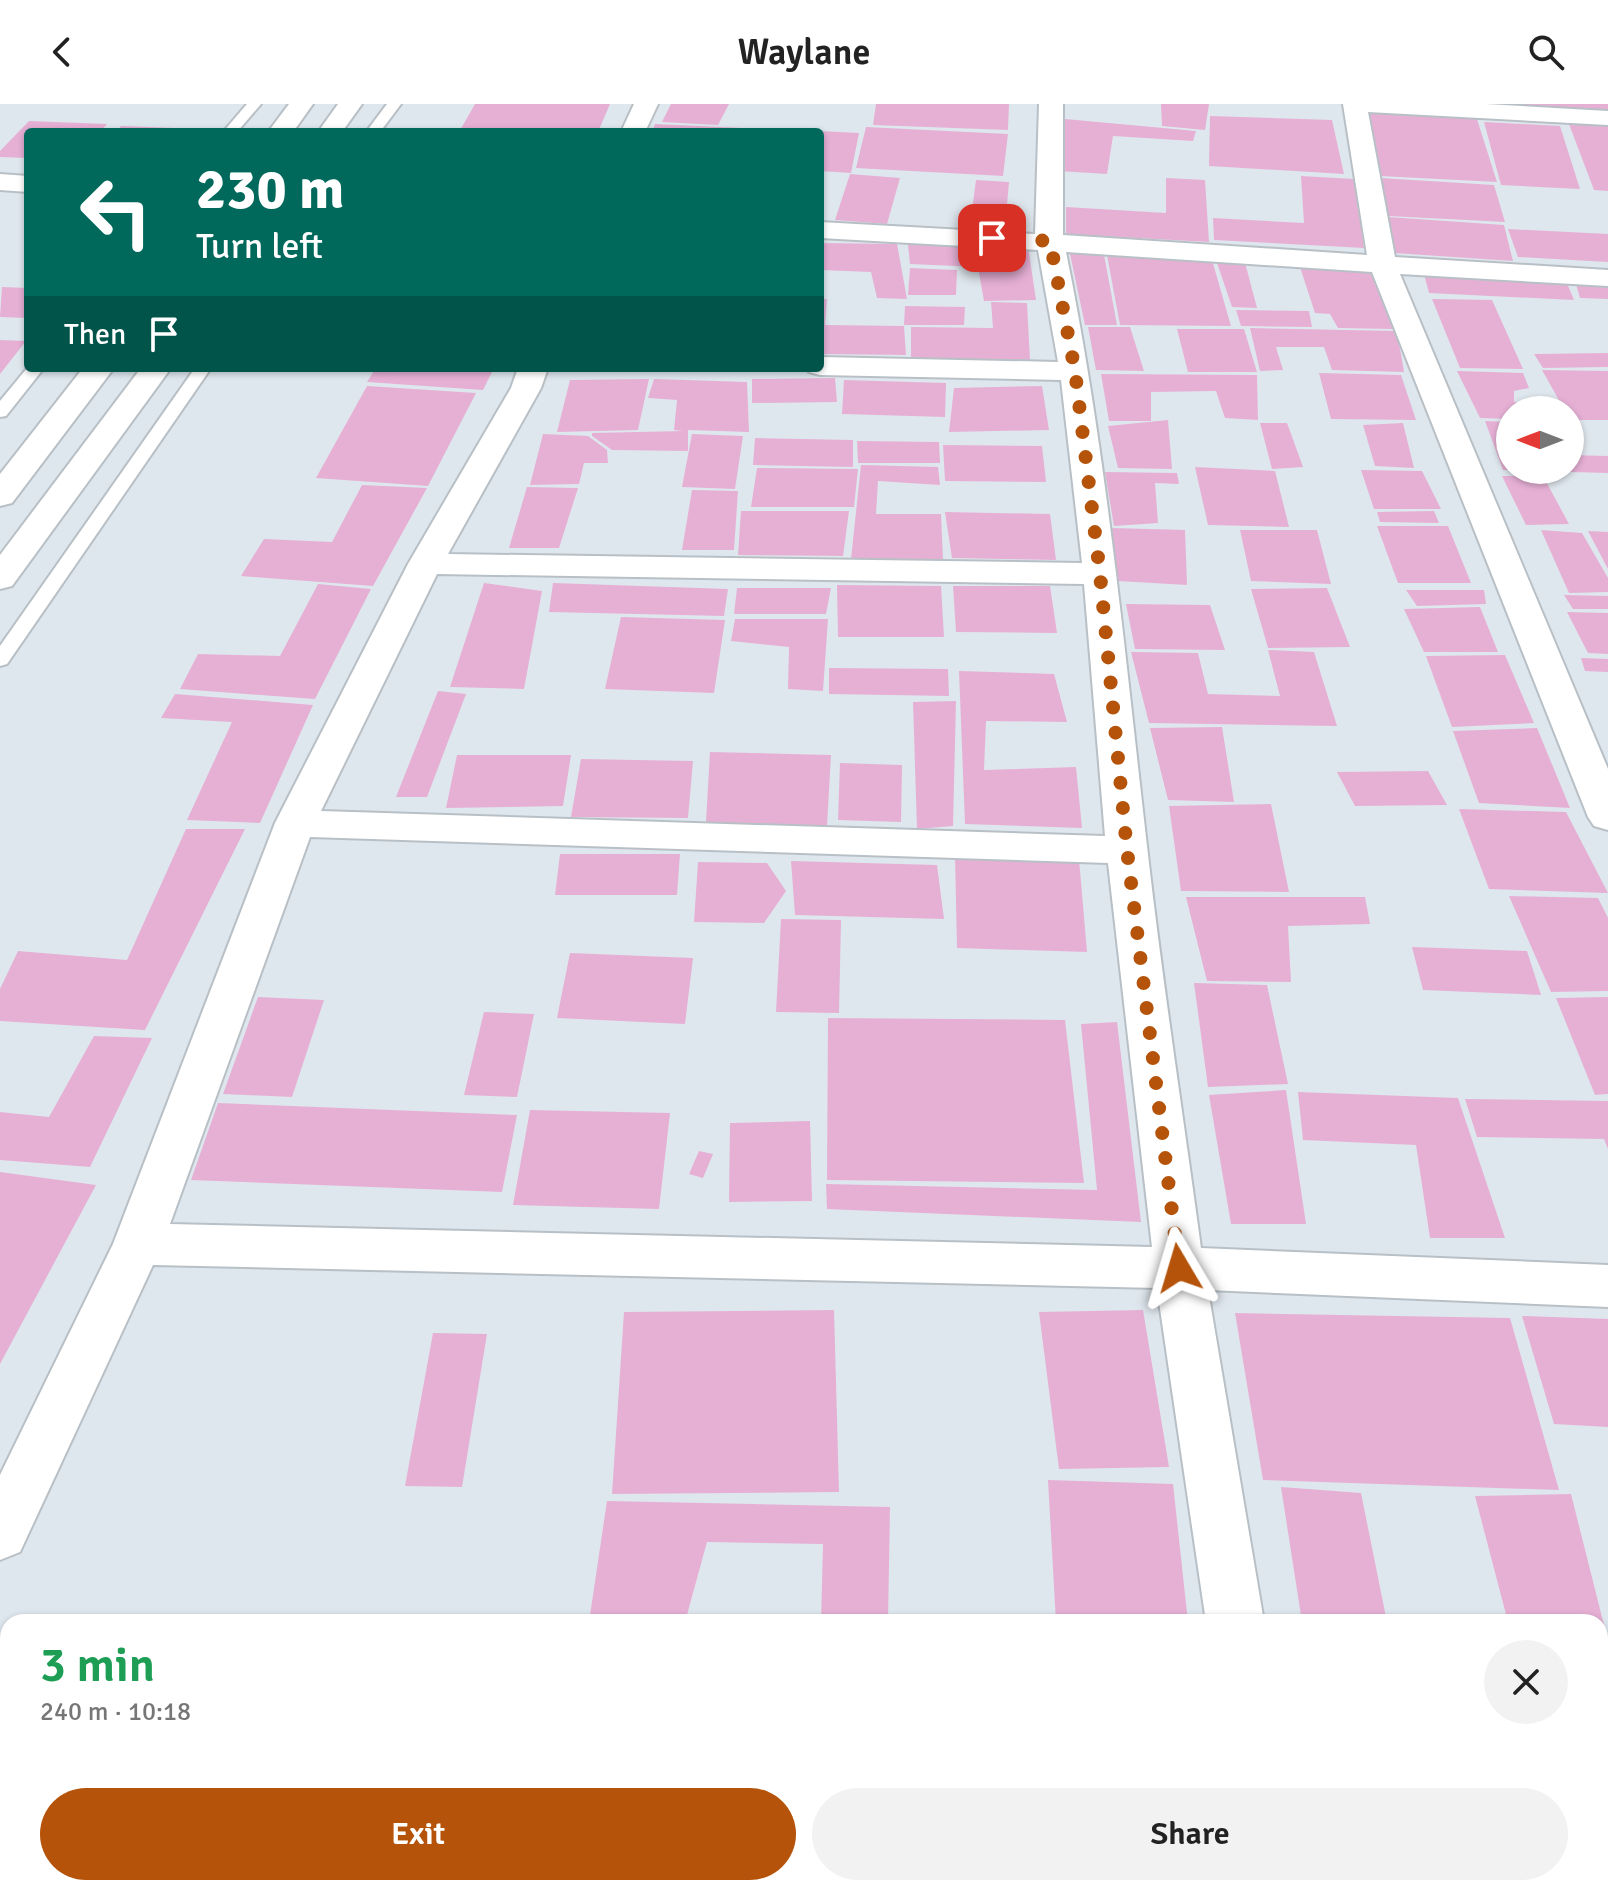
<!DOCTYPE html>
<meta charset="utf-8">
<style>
:root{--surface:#fff;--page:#f2f2f2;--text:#222;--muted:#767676;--accent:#b45309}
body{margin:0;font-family:Signika,sans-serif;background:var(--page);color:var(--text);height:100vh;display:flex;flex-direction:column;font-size:30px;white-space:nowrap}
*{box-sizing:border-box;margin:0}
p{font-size:26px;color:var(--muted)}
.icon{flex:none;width:44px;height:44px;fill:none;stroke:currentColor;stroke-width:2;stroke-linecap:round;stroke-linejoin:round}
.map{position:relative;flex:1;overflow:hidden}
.sheet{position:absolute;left:0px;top:1510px;width:1608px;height:282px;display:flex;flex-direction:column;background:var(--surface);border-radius:24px 24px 0 0;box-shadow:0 2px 6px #0004}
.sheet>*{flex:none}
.hud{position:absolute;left:24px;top:24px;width:800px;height:244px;border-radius:8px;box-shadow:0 2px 6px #0004;background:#00695c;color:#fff;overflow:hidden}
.needle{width:52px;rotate:270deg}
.tools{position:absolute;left:1496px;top:292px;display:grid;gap:16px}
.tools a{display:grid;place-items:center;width:88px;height:88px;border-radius:50%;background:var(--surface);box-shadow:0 2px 6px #0004;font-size:40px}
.pin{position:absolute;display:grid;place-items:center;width:68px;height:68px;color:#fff;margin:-34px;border-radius:16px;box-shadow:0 4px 12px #0006}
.me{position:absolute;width:88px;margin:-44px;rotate:353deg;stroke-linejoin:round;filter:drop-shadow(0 0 6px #0008)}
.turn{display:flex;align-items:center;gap:28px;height:168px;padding:0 40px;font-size:36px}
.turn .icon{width:104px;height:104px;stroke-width:2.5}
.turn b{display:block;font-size:56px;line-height:68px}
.then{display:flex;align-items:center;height:76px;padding:0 40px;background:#0003;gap:16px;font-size:30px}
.round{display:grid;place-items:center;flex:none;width:84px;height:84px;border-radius:42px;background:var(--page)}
.headline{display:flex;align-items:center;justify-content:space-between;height:136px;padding:0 40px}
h1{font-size:48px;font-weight:600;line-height:60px;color:#1e9e55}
.button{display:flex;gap:16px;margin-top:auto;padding:16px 40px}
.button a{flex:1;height:92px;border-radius:48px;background:var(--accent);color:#fff;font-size:32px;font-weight:600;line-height:92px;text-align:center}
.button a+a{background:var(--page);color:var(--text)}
header{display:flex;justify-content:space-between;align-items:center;height:104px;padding:0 40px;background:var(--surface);font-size:36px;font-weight:600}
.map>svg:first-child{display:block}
.building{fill:#e6b0d5}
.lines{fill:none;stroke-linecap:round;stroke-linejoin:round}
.service-casing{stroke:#b8c0c6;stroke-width:4}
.minor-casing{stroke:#b8c0c6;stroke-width:4}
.secondary-casing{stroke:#b8c0c6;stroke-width:4}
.service{fill:#fff;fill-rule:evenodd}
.minor{fill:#fff;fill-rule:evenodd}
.secondary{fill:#fff;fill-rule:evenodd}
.route{stroke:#b45309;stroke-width:14;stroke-dasharray:0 25.2}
</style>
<header><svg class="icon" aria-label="back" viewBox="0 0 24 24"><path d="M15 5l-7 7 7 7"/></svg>Waylane<svg class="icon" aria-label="search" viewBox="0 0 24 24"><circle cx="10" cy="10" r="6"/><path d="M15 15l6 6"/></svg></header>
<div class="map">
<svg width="1608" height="1791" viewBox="0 0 1608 1791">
<rect width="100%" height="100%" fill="#dfe7ee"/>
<g class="building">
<path d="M475,0H610L598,28H459Z"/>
<path d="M671,0H729L718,21L662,18Z"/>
<path d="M876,0H1009L1008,26L873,21Z"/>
<path d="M1161,0H1209L1205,26L1162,22Z"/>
<path d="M1505,0H1608V9L1506,4Z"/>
<path d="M1365,7L1476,12L1497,78L1380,72Z"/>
<path d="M1210,12L1332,16L1344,70L1209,62Z"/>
<path d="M1065,15L1196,27L1193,37L1113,32L1107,70L1058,67Z"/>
<path d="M29,17L107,20L100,28H28V54L0,53V47Z"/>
<path d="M1484,18L1560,22L1580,85L1501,81Z"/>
<path d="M655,20L787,26V28H652Z"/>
<path d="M1569,20L1608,22V87L1594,86Z"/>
<path d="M121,22L200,25L198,28H116Z"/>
<path d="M866,23L1008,30L1003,72L856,64Z"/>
<path d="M820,27L859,29L851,69L820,67Z"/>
<path d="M850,70L900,74L887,120L835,116Z"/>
<path d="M1301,72L1354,75L1364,144L1214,136L1213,114L1304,119Z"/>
<path d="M1166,74L1205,76L1209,138L1066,130V103L1166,109Z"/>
<path d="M1380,74L1494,81L1505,118L1388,112Z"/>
<path d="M976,76L1009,78L1005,124L970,122Z"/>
<path d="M1388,113L1504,121L1513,157L1394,149Z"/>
<path d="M1508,125L1608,130V158L1518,153Z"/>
<path d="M820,139L897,140L907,195L877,194L871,168L820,166Z"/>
<path d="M908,141L1028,142L1036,196L984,197L978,163L910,160Z"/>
<path d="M1069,145H1103L1117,221H1085Z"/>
<path d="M1106,146L1210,149L1231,222L1120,221Z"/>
<path d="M1214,150L1243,151L1257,204L1232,203Z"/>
<path d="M1299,160L1367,161L1394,225L1338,224L1330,210L1315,209Z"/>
<path d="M910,164L957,166L956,191H908Z"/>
<path d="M1424,170L1566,177L1574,196L1429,189Z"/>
<path d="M1575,177L1608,179V195L1580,194Z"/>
<path d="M2,183L28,184V214L0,213Z"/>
<path d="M820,195H827L825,221L904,222L906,251L820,250Z"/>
<path d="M1432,195L1492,196L1523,265L1460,264Z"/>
<path d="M991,198L1027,199L1030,256L911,254V223L993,224Z"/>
<path d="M905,202L965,203L964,221H904Z"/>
<path d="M1236,206L1309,207L1312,223L1241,222Z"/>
<path d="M1088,223H1130L1144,267L1096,266Z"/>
<path d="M1250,224L1397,227L1404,268L1332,266L1324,243H1276L1283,266L1260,267Z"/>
<path d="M1177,225H1244L1257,268H1188Z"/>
<path d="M0,236L26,237L0,270Z"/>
<path d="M1608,249V263L1543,264L1534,250Z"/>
<path d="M376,264H494L483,286L367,278Z"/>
<path d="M1542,266L1608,267V316H1570V306H1539L1536,300L1560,298Z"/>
<path d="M1457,267L1523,269L1529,284L1514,287V298L1531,299L1535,306H1510V315L1480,314Z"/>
<path d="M1319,269L1401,271L1416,316L1331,315Z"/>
<path d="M1101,270L1257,271L1258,316L1225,314L1216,287L1151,288V317H1109Z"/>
<path d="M835,274L837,298L752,299V275Z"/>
<path d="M649,275L638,326L557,328L570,276Z"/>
<path d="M654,275L747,278L749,328L688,326V347L612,346L592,332V329L683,327L674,326L677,296L648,294Z"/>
<path d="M844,276L946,279L945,313L842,310Z"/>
<path d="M367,282L476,289L428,382L316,374Z"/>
<path d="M1042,282L1049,326L949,328L954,284Z"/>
<path d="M1168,316L1172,365L1118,364L1108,322Z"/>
<path d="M1485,317L1510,318V366H1503Z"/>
<path d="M1260,319H1287L1303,363L1272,365Z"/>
<path d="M1403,319L1414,364L1375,362L1363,321Z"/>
<path d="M543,330L588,332L607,346L608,359H584L579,380L530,381Z"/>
<path d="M692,330L743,332L735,385L682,383Z"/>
<path d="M755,334L853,336V363L753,361Z"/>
<path d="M857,337L939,338L940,359H858Z"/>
<path d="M943,341L1042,342L1046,378L945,377Z"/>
<path d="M1570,351L1608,352V369L1570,368Z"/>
<path d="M861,361L938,363L940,381L878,377L876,410H941L943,455H851Z"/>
<path d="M1195,363L1275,367L1289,423L1208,421Z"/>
<path d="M757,364L858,365L854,403H751Z"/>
<path d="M1361,366L1422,367L1441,405H1374Z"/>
<path d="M1105,368L1177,369L1179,380L1155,379L1158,419L1114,422Z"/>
<path d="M1502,372H1543L1569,420L1526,421Z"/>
<path d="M362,381L427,384L373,482L241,472L264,435L332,438Z"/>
<path d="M527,383L578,384L559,444H509Z"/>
<path d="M692,386L738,387L734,446H682Z"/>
<path d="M741,407H849L843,452L738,451Z"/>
<path d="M1434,407L1439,419L1380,418L1377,408Z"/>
<path d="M945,408L1050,410L1056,456L952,454Z"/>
<path d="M1377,422H1448L1471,479H1398Z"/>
<path d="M1112,424L1185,426L1187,481L1118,477Z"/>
<path d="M1240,426H1317L1331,480L1251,477Z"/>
<path d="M1541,426L1582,429L1608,474V488L1569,489Z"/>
<path d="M1588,427L1608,428V465Z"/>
<path d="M484,479L542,487L524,585L450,583Z"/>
<path d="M553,479L728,485L724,512L549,508Z"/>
<path d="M318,480L371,485L315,595L180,585L198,550L280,552Z"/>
<path d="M837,481L941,482L944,533H838Z"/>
<path d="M953,482H1050L1057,529L956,528Z"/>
<path d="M737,484H831L826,510H734Z"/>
<path d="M1327,484L1350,543L1268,544L1251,485Z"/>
<path d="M1406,486H1484L1486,500L1417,502Z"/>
<path d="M1564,491L1608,492V505H1573Z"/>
<path d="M1126,500L1210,501L1225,546L1135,545Z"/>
<path d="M1480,503L1498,548H1424L1404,505Z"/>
<path d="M1567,508L1608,509V550L1588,549Z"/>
<path d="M621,513L725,516L714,589L605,585Z"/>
<path d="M735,515H828L823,587L788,585L789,543L731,537Z"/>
<path d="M1268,546L1314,548L1337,622L1149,619L1131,548L1198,549L1208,590L1280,592Z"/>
<path d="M1505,551L1534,619L1452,623L1426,552Z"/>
<path d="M1581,554L1608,555V568L1585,567Z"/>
<path d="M829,564L948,565L949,592L829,590Z"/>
<path d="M959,567L1054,570L1067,618L986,617L984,666L1076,663L1082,724L965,720Z"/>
<path d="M438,587L466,590L427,693H396Z"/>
<path d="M175,590L313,601L260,719L187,716L232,618L161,614Z"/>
<path d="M956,597L953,722L917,725L913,598Z"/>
<path d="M1222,623L1234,698L1168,696L1150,624Z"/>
<path d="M1537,624L1570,704L1479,699L1453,627Z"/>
<path d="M710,648L831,651L827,722L706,718Z"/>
<path d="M457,651H571L563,702L446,704Z"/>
<path d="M581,655L693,657L688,714L571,713Z"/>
<path d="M840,659L902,661L901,718L838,716Z"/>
<path d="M1428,667L1447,701L1355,702L1337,668Z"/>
<path d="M1271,700L1289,788L1181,787L1169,702Z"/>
<path d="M1459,705L1566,708L1608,789L1489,785Z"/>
<path d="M186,725H245L145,926L0,917V885L18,847L127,856Z"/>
<path d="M560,750H680L677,791H555Z"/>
<path d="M955,752L1079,755L1087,848L957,844Z"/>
<path d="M791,757L937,761L944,815L795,811Z"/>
<path d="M698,758L767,759L786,787L764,819L694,818Z"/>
<path d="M1509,792L1598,794L1608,814V887L1551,888Z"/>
<path d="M1186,793H1365L1370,820L1288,822L1291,878L1207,877Z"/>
<path d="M781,815L841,816L839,909L776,908Z"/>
<path d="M1412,843L1527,847L1541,891L1423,886Z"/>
<path d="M570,849L693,854L685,920L557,914Z"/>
<path d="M1194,879L1267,881L1288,980L1208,983Z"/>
<path d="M258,893L324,896L292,993L223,990Z"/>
<path d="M1608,893V990L1595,991L1556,894Z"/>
<path d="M484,908L534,910L517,993L464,991Z"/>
<path d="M828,914L1065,916L1084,1079L827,1076Z"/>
<path d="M1117,918L1141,1118L827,1105L826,1080L1097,1086L1081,920Z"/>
<path d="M94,932L152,934L90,1063L0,1056V1008L49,1013Z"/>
<path d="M1286,986L1306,1120H1231L1209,991Z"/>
<path d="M1298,988L1458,994L1505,1134H1430L1416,1041L1303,1036Z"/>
<path d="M1465,995L1608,997V1045L1604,1035L1477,1033Z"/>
<path d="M218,999L517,1011L502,1088L191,1076Z"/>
<path d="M530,1006L670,1009L659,1105L513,1101Z"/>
<path d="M810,1017L812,1097L729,1098L730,1019Z"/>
<path d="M699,1047L713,1050L703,1074L689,1070Z"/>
<path d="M0,1068L96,1081L0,1260Z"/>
<path d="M834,1206L839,1388L612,1390L624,1208Z"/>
<path d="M1143,1206L1169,1363L1059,1365L1039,1208Z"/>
<path d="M1235,1209L1510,1214L1559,1386L1263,1376Z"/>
<path d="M1522,1212L1608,1215V1323L1554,1320Z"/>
<path d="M433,1229L487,1230L462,1383L405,1382Z"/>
<path d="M1048,1376L1173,1380L1188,1518H1056Z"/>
<path d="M1281,1383L1361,1389L1387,1518H1302Z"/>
<path d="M1571,1390L1608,1537V1557H1600V1518H1508L1475,1392Z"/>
<path d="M607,1397L890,1403L888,1518H821L823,1440L707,1438L685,1518H589Z"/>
<path d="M1600,1571H1608V1791H1573L1571,1784H1600Z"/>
<path d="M7,1635H8V1714L0,1713V1662Z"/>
<path d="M0,1732L8,1733V1784H95L93,1791H0Z"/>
<path d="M552,1784H685V1791H551Z"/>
<path d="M1124,1784H1209L1210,1791H1124Z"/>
<path d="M1329,1784H1438L1440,1791H1330Z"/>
</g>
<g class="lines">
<defs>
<g id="service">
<path d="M247,0H261L237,28H223Z"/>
<path d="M387,0H401L380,28H366Z"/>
<path d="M28,263L44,264L6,312L0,313V297Z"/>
<path d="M195,264H211L7,560L0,562V542Z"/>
</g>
<g id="minor">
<path d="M634,0H658L645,28H621Z"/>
<path d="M1039,0H1063V131L1367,151L1343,0H1486L1608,7V21L1368,8L1395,153L1608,166V182L1400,170L1608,665V726L1594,722L1588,713L1372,168L1066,148C1106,344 1124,543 1147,742C1162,876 1183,1010 1201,1144L1608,1161V1203L1208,1186L1264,1518H1206L1157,1184L153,1161L20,1448L0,1456V1371L113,1140L275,719L408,460L511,284L518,264H548L541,284L448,450L1082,459L1061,276L820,271L809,268L806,264H820V253L1058,258L1038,146L820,134V118L1035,130ZM437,470L1084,480L1105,732L321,707ZM310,733L1108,759L1152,1143L170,1120Z"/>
<path d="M0,70L28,72V88L0,86Z"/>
<path d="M1245,1784H1309L1310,1791H1246Z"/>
</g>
<g id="secondary">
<path d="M289,0H313L293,28H268Z"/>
<path d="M338,0H362L342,28H318Z"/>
<path d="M83,264H114L12,399L0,402V370Z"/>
<path d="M141,264H171L12,482L0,485V451Z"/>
</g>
</defs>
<use href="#service" class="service-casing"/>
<use href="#minor" class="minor-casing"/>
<use href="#secondary" class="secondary-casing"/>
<use href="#service" class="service"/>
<use href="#minor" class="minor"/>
<use href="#secondary" class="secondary"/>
</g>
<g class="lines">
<path class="route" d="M992,134L1050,137L1075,267L1100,470L1127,746L1179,1164"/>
</g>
</svg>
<div class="tools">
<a><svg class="needle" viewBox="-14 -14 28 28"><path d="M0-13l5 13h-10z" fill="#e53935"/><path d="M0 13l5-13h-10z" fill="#767676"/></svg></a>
</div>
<div class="pin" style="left:992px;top:134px;background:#d93025"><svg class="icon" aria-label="arrive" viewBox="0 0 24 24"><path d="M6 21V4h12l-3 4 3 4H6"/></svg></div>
<svg class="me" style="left:1179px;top:1164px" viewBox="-20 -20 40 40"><path d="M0-17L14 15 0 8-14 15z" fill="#b45309" stroke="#fff" stroke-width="4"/></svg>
<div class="hud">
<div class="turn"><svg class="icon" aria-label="left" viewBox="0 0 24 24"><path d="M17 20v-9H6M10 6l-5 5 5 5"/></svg><div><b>230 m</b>Turn left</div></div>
<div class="then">Then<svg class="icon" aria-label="arrive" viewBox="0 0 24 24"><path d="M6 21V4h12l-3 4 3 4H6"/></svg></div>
</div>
<section class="sheet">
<div class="headline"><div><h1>3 min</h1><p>240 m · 10:18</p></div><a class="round"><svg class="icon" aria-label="close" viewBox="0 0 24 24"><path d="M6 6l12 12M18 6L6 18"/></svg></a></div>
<div class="button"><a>Exit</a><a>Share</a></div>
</section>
</div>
